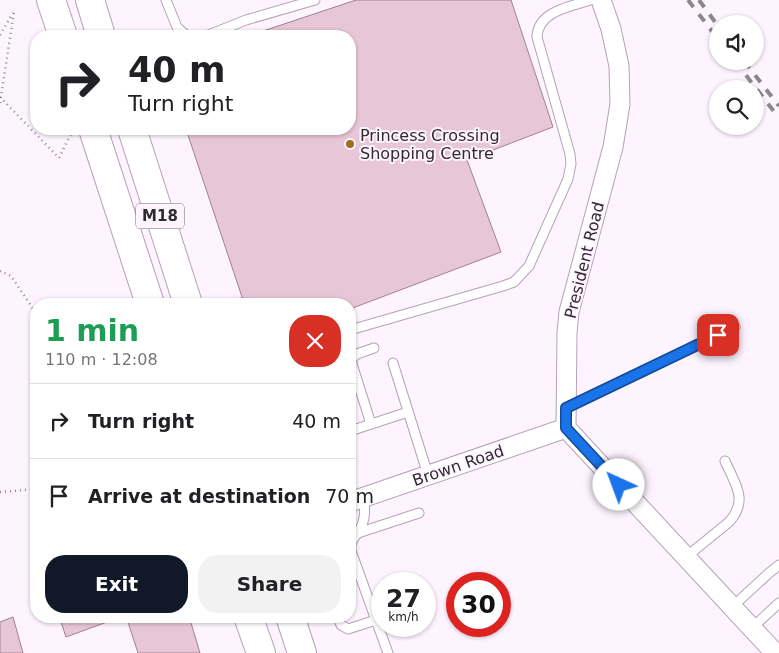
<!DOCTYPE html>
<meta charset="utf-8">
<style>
:root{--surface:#fff;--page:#f2f2f2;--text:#202124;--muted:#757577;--line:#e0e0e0;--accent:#111827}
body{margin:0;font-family:"DejaVu Sans",sans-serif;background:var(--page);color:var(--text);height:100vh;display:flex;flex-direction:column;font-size:19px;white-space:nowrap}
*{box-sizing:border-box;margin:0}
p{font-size:16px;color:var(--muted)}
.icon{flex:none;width:28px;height:28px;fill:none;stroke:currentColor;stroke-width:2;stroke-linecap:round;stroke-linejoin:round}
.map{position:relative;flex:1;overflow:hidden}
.drawer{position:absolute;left:30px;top:298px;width:326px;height:325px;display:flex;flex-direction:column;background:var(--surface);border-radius:20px;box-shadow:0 1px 4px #0004}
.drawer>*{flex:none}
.top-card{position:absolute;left:30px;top:30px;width:326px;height:105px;border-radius:20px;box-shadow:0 1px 4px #0004;background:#fff;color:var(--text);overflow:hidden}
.fabs{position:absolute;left:709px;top:15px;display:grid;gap:10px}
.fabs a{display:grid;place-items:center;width:55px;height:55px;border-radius:50%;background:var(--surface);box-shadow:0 1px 4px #0004;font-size:25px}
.speed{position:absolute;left:371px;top:572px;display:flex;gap:10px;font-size:25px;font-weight:700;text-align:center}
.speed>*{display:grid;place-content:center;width:65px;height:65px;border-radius:50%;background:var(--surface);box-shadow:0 1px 4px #0004;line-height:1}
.speed small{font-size:12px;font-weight:400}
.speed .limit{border:8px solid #d22;background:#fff;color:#111}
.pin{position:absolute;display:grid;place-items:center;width:42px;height:42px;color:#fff;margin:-21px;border-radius:10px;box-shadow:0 2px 8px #0006}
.me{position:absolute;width:55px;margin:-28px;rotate:317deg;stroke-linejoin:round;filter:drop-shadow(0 0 4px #0008)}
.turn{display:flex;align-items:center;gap:18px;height:105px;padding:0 15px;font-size:22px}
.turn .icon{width:65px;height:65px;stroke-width:2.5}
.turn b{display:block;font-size:35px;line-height:42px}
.round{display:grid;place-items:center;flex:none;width:52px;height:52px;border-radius:20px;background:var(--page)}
.head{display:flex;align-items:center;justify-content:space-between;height:85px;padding:0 15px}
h1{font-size:30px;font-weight:800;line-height:38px;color:#1e9e55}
.cta{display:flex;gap:10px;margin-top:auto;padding:10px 15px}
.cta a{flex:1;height:58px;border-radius:20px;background:var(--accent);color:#fff;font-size:20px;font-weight:800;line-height:58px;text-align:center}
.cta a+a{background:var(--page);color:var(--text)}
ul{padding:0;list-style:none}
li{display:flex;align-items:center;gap:15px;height:75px;padding:0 15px;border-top:1px solid var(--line)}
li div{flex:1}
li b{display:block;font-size:19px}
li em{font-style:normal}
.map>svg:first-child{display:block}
.building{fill:#e7c6d7;stroke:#a18292}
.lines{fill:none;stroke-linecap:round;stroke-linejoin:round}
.lane-casing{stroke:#b7a0ba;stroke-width:11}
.street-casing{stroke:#b7a0ba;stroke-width:21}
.primary-casing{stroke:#b7a0ba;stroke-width:30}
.path{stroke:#918792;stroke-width:2.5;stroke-dasharray:1 4;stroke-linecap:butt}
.lane{stroke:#fff;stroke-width:9}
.street{stroke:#fff;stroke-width:19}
.primary{stroke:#fff;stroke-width:28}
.rail{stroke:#8e858f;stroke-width:4;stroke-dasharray:9 9;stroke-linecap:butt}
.route-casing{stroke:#114b97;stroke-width:12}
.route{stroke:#1a73e8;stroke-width:9}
.poi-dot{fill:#9d6f21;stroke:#fef4ff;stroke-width:2}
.labels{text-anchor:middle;stroke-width:4;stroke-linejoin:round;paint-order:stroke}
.shield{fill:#fef4ff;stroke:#6e6570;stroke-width:1}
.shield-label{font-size:15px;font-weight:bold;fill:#312832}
.poi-label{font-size:16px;fill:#312832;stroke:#fef4ff;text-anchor:start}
.street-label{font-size:16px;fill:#312832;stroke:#fef4ff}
</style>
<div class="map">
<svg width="779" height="653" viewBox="0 0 779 653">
<rect width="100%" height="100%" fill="#fef4ff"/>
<g class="building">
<path d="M356,0H511L553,127L467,160L501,252L350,309V304H250L242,297L186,129H350V36H254V34Z"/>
<path d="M59,616H118V618L66,637Z"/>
<path d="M126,616H189L200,653H138Z"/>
<path d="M13,617L23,653H0V622Z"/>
</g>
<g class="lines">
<defs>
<g id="lane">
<path d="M166,0L177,27L187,36"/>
<path d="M206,36L246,20L315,0"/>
<path d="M241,303V304"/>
<path d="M350,330L503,286L514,282L529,266L568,179L571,164L570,154L537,37C538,11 570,7 590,0"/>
<path d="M393,363L428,475"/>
<path d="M566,408L735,327"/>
<path d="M371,424L352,364L351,359L357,354L374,348"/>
<path d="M350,431L408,412"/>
<path d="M363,498C366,510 365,522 358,533C353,539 350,542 351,551L388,653"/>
<path d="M358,533L419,513"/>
<path d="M686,557L729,522C749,500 735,484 725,461"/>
<path d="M732,607L769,573L779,565"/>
<path d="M337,616L341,625L348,629L376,620"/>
<path d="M752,628L779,603"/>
</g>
<g id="street">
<path d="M601,0L611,29L619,66L620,104L613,147L569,312L567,333L566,428L775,653"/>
<path d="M350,502L566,428"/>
</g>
<g id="primary">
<path d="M51,0L63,36"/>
<path d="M90,0L101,36"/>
<path d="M93,129L150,304"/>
<path d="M132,129L188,304"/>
<path d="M248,616L261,653"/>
<path d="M290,616L302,653"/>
</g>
</defs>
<use href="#lane" class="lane-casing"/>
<use href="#street" class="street-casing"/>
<use href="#primary" class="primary-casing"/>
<g class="path">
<path d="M0,35L13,13"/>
<path d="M0,97L59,158L72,132"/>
<path d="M0,103L14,12"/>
<path d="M0,271L11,276L36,313"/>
<path d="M0,492L36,489"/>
</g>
<use href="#lane" class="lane"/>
<use href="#street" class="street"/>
<use href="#primary" class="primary"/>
<g class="rail">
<path d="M688,0L718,39"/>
<path d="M699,0L718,26"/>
<path d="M735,61L779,118"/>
<path d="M744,61L779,106"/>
</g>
</g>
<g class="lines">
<defs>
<path id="route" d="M619,485L566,428V408L718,335"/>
</defs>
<use href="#route" class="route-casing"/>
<use href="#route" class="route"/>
</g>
<circle class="poi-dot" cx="350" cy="144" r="5"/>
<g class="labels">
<rect class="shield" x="136" y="203.5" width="48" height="25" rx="4"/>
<g class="shield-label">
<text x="160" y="221">M18</text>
</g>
<g class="poi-label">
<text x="360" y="141">Princess Crossing<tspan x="360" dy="18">Shopping Centre</tspan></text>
</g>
<g class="street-label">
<text transform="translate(584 260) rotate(-76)" y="6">President Road</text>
<text transform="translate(458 465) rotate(-19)" y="6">Brown Road</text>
</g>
</g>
</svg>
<div class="fabs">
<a><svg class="icon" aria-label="sound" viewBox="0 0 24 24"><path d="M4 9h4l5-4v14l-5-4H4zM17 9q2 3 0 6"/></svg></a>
<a><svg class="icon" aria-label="search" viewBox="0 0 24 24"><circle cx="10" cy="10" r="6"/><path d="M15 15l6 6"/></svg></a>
</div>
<div class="speed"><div>27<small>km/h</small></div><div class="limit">30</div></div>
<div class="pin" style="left:718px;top:335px;background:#d93025"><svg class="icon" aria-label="arrive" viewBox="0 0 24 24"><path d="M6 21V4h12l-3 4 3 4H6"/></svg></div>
<svg class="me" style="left:619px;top:485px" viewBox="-20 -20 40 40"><circle r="19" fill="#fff"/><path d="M0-13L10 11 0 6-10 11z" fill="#1a73e8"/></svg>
<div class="top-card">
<div class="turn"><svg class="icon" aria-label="right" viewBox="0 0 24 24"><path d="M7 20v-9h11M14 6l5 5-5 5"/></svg><div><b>40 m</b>Turn right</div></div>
</div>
<section class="drawer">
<div class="head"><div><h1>1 min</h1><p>110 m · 12:08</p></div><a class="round" style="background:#d93025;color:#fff"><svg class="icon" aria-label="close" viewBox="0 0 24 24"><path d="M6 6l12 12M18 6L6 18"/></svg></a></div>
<ul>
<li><svg class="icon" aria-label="right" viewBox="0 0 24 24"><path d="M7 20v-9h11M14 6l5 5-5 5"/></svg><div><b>Turn right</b></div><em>40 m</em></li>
<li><svg class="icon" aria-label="arrive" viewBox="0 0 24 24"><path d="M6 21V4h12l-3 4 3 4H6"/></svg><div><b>Arrive at destination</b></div><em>70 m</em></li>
</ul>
<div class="cta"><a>Exit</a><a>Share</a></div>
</section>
</div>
